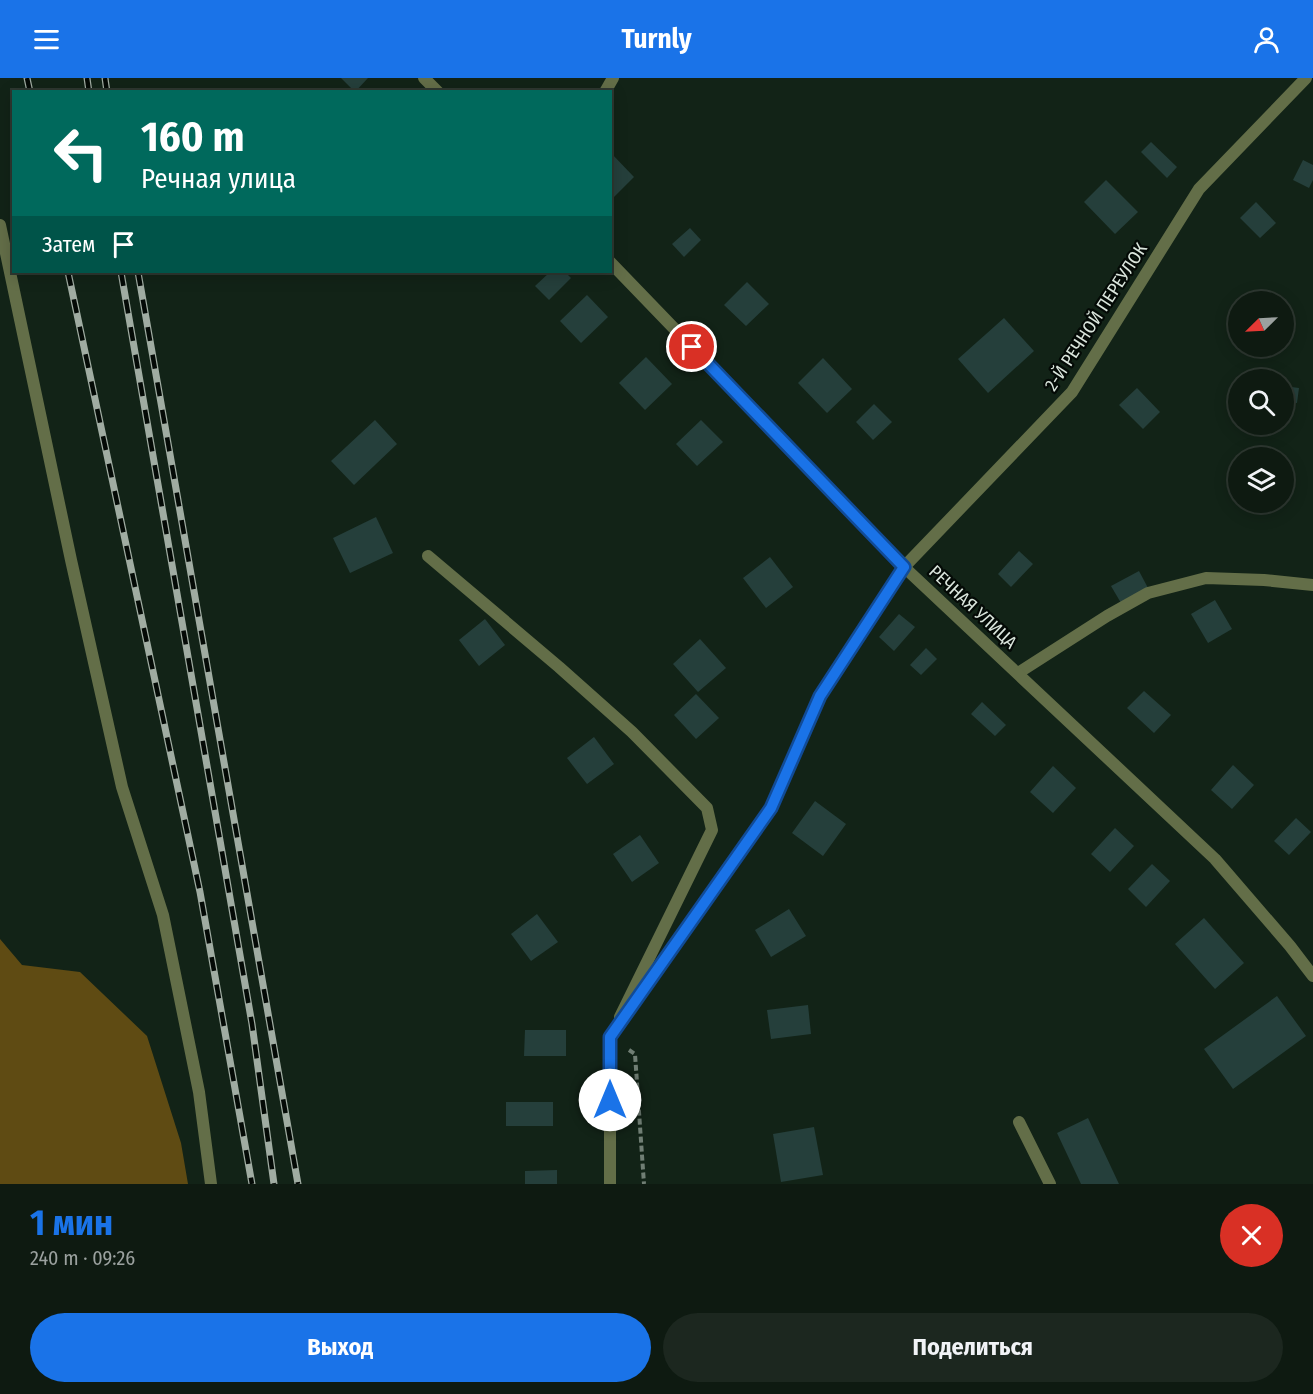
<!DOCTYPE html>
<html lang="ru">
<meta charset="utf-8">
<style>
:root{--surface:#0e1a11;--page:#1c271f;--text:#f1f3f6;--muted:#9ba19f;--line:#2e3831;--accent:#1a73e8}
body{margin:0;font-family:"Fira Sans Condensed",sans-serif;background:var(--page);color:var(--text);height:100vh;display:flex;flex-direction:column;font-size:22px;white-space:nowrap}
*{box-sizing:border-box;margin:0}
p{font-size:20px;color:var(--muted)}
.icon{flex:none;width:33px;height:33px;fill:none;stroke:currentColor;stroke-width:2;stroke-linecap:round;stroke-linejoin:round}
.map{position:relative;height:1106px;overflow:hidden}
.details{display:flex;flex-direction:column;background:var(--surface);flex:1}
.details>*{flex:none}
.guide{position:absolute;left:12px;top:12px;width:600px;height:183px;border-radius:0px;box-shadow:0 3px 15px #0003,0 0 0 2px var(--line);background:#00695c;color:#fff;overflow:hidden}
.needle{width:39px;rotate:246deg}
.buttons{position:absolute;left:1228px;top:213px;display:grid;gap:12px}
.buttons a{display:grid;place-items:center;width:66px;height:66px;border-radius:50%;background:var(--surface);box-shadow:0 3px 15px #0003,0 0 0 2px var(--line);font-size:30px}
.pin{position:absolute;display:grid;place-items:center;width:51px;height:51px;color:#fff;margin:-26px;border:3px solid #fff;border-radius:50%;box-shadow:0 2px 6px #0007}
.me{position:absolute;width:66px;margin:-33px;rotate:0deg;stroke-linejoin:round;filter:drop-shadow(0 0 4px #0008)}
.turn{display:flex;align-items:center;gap:21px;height:126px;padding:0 30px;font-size:27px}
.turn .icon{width:78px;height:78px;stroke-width:2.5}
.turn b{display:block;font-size:42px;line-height:51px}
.then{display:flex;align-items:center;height:57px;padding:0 30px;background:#0003;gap:12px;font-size:22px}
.round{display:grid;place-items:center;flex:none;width:63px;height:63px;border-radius:32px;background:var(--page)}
.overview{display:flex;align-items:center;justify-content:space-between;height:102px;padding:0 30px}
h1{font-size:36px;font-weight:700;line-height:45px;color:var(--accent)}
.cta{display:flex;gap:12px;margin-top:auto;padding:12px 30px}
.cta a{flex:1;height:69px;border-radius:36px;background:var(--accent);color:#fff;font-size:24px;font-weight:700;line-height:69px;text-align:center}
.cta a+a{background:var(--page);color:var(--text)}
header{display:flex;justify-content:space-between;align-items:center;height:78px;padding:0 30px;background:var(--accent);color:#fff;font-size:27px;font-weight:700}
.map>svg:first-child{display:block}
.forest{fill:#5f4b13}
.building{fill:#253f3b}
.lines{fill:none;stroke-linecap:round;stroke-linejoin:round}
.path{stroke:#707e74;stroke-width:4;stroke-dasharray:6 3;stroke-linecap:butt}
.service{stroke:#636e48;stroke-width:12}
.minor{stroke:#636e48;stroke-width:12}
.rail-casing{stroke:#a0aca2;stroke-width:7}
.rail{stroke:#040a06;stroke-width:4.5;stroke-dasharray:14;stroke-linecap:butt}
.route-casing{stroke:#114b97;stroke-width:15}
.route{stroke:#1a73e8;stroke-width:10}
.labels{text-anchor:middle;stroke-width:4.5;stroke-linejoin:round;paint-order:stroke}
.street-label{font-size:18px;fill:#dbe6dd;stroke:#040a06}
</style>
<header><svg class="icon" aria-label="menu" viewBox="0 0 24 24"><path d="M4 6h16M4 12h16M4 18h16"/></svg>Turnly<svg class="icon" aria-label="person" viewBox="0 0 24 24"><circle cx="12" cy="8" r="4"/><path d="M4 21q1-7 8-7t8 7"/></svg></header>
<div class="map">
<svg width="1313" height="1106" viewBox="0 0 1313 1106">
<rect width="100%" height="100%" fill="#122317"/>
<path class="forest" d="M0,861L22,887L80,894L147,958L181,1065L188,1106H0Z"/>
<g class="building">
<path d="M341,0H368L355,14Z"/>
<path d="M1151,64L1177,89L1167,100L1141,74Z"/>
<path d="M610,74L634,99L612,121L610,120Z"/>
<path d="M1303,82L1313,87V102L1309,110L1293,102Z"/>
<path d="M1106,102L1138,134L1115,156L1084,124Z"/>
<path d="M1256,124L1276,145L1260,160L1240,140Z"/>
<path d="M690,150L701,162L684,179L672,166Z"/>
<path d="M550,194H565L571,200L549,222L535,208Z"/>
<path d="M747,204L769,226L746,248L724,227Z"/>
<path d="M587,217L608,239L581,265L560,243Z"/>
<path d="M1004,240L1034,273L988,315L958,281Z"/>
<path d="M646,279L672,306L645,332L619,305Z"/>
<path d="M823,280L852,311L827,335L798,305Z"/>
<path d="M1284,308L1299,310L1297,325L1284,324Z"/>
<path d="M1137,310L1160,334L1143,351L1119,327Z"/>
<path d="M874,326L892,344L873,362L856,344Z"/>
<path d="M375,342L397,366L354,407L331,383Z"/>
<path d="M701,342L723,364L697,388L676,366Z"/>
<path d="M376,439L393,475L350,495L333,460Z"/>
<path d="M1019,473L1033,486L1011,509L998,496Z"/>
<path d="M770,479L793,509L766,530L743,500Z"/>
<path d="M1139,493L1148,510L1121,525L1111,508Z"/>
<path d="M1215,522L1232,551L1208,565L1191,536Z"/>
<path d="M899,536L915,549L894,573L879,559Z"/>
<path d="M485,541L505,567L479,588L459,562Z"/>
<path d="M700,561L726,590L698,614L673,586Z"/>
<path d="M926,570L937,581L921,597L910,587Z"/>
<path d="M1144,613L1171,637L1154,655L1127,630Z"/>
<path d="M696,616L719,640L696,661L674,637Z"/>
<path d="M982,624L1006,647L995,658L971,636Z"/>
<path d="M594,659L614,686L587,706L567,680Z"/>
<path d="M1233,687L1254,707L1232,731L1211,712Z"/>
<path d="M1053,688L1076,710L1053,735L1030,714Z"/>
<path d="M815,723L846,746L823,778L792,755Z"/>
<path d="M1296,740L1311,754L1289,777L1274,763Z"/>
<path d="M1115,750L1134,768L1110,794L1091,776Z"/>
<path d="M640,757L659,785L632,804L613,776Z"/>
<path d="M1152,786L1170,803L1146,829L1128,811Z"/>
<path d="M789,831L806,858L771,879L755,852Z"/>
<path d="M537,836L558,864L531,883L511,856Z"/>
<path d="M1204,840L1244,885L1215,911L1175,866Z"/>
<path d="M1277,918L1306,958L1233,1011L1204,971Z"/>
<path d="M808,927L811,956L771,961L767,932Z"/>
<path d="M525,952H566V978H524Z"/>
<rect x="506" y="1024" width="47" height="24"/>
<path d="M1088,1040L1119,1106H1081L1057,1055Z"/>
<path d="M814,1049L823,1097L781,1104L773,1056Z"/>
<path d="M557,1092V1106H525V1093Z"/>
</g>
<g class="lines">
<path class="path" d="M629,972L635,976L644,1106"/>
<g class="service">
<path d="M0,147L71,482L122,709L163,837L199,1014L211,1106"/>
<path d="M428,478L559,589L632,654L707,730L712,752L620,939"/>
<path d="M1018,595L1107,538L1148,515L1206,500L1264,502L1313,507"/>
<path d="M1019,1044L1050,1106"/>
</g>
<g class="minor">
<path d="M424,0L438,14"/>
<path d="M605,14L613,0"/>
<path d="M610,184L904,489L1215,781L1290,868L1313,898"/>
<path d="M610,1106V959L771,730L820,618L904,489L1072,314L1199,111L1306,0"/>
</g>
<defs>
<g id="rail">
<path d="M27,0L30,14"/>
<path d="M87,0L89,14"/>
<path d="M105,0L107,14"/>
<path d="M68,194L200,814L252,1106"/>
<path d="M121,194L252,946L274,1106"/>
<path d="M138,194L298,1106"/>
</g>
</defs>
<use href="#rail" class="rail-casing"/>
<use href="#rail" class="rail"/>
</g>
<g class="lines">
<defs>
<path id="route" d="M610,1022V959L771,730L820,618L904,489L692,269"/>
</defs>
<use href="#route" class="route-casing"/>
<use href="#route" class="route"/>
</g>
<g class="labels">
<g class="street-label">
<text transform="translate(1096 239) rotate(-57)" y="6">2-Й РЕЧНОЙ ПЕРЕУЛОК</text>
<text transform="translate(973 529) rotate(43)" y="6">РЕЧНАЯ УЛИЦА</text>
</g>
</g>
</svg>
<div class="buttons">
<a><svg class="needle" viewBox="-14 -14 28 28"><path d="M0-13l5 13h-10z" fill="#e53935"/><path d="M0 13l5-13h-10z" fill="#9ba19f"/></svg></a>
<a><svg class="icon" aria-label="search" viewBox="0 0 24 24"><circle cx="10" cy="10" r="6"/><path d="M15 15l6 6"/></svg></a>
<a><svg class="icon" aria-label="layers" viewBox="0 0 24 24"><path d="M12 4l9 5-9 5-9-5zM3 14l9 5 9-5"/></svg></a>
</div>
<div class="pin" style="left:692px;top:269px;background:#d93025"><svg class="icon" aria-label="arrive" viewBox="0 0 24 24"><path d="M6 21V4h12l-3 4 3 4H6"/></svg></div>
<svg class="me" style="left:610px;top:1022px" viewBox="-20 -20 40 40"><circle r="19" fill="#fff"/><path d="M0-13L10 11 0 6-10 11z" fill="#1a73e8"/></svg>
<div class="guide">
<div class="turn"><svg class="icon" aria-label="left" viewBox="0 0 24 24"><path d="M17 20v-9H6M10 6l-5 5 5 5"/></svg><div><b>160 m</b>Речная улица</div></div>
<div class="then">Затем<svg class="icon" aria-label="arrive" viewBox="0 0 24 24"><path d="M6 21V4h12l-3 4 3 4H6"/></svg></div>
</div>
</div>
<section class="details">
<div class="overview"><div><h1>1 мин</h1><p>240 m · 09:26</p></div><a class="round" style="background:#d93025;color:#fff"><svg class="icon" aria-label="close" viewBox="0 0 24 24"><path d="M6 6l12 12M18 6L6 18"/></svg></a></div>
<div class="cta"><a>Выход</a><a>Поделиться</a></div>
</section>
